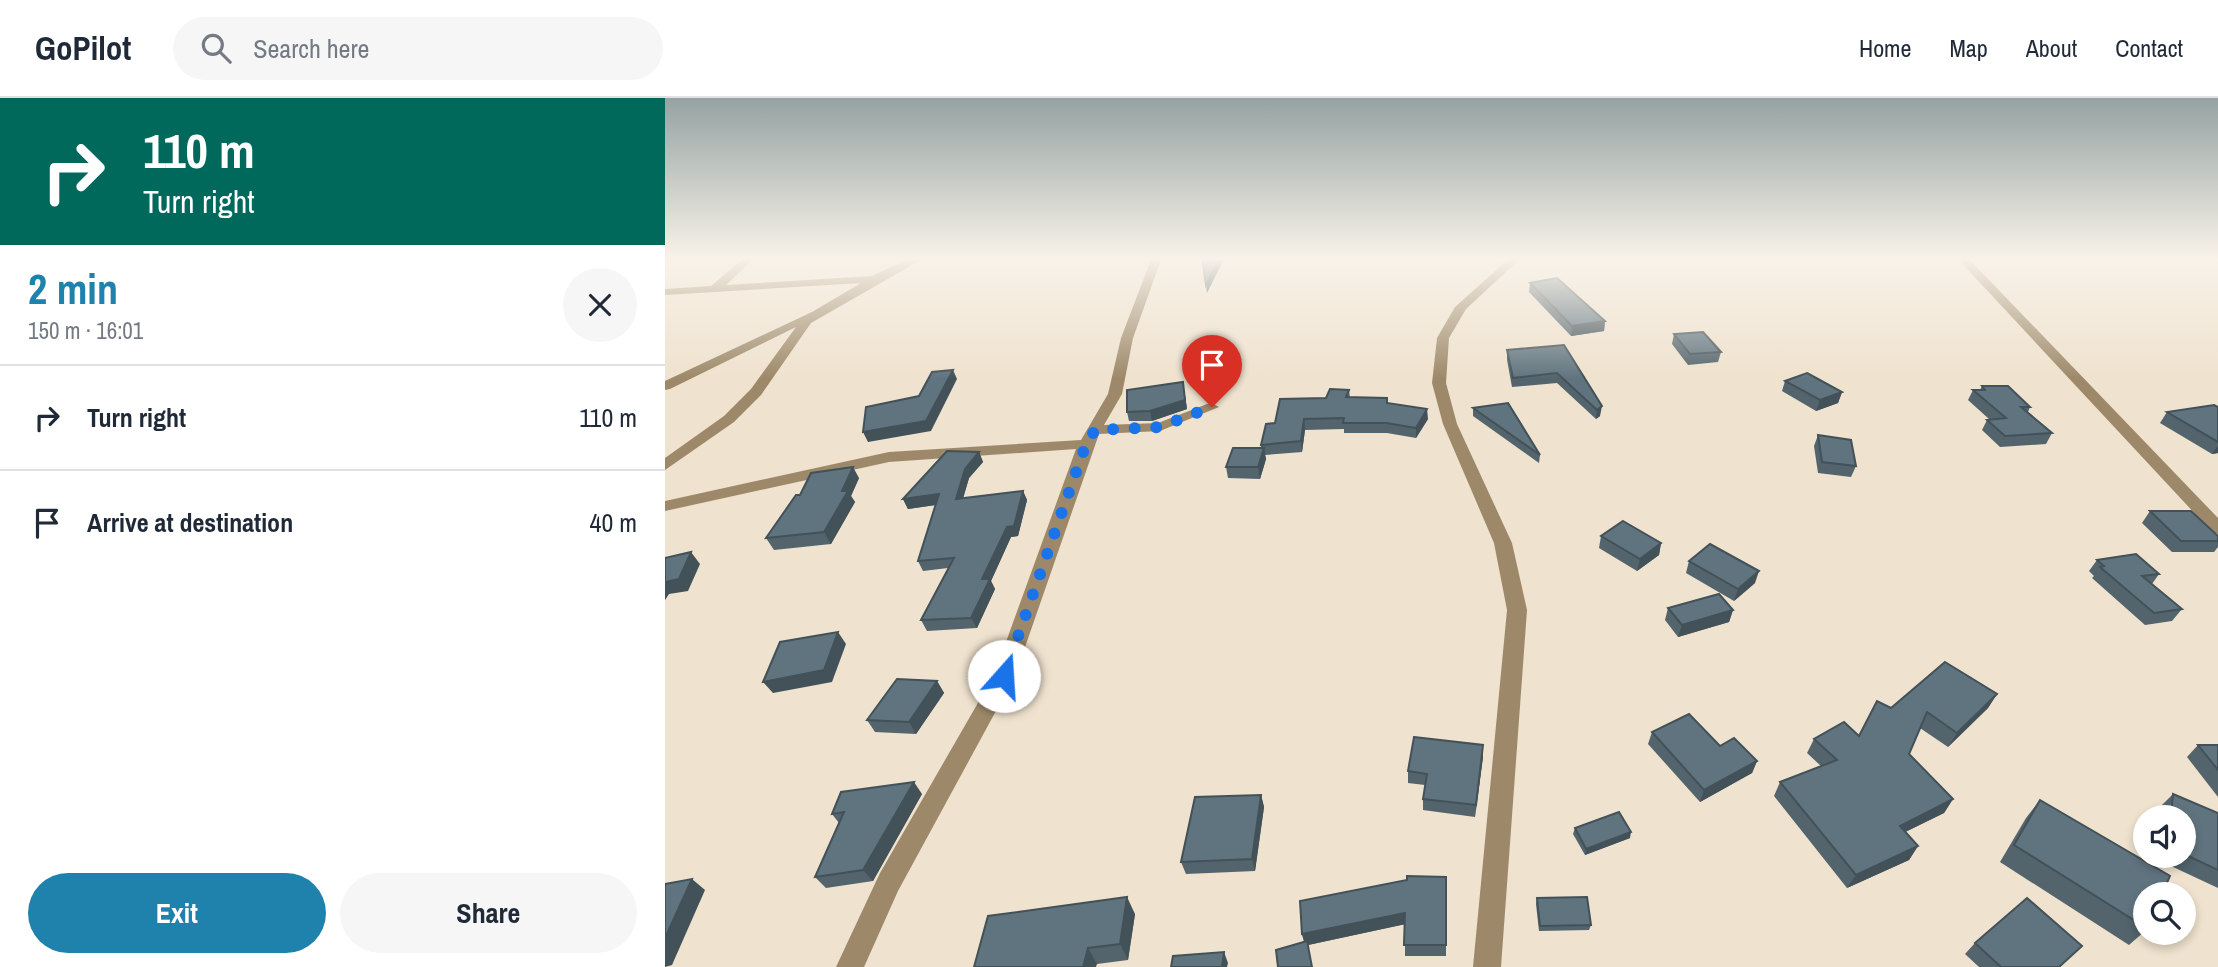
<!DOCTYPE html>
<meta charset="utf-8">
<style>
:root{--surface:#fff;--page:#f6f6f7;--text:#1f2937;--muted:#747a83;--line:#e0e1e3;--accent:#1f82ad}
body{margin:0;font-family:"Archivo Narrow",sans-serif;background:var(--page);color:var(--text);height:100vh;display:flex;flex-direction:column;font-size:26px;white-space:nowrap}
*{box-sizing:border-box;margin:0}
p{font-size:23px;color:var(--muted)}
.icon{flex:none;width:38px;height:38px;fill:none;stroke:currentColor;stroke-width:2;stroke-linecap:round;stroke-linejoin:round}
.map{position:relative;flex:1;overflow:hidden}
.details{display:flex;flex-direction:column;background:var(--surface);width:665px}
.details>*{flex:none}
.guide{background:#00695c;color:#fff;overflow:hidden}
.fabs{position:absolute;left:1468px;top:707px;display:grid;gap:14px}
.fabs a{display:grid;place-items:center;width:63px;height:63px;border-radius:50%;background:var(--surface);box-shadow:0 4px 10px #0003;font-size:35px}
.pin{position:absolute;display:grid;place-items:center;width:60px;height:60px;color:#fff;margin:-72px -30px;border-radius:50% 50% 50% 0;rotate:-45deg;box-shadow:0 0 7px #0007}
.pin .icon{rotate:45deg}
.me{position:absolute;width:77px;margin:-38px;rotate:19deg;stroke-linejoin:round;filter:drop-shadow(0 0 5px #0008)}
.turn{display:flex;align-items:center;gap:24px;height:147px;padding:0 28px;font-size:32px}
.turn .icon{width:91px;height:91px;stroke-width:2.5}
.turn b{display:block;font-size:49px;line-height:60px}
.round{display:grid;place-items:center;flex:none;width:74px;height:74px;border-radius:37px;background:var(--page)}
.summary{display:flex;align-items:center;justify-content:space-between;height:119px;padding:0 28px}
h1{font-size:42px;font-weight:700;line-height:52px;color:var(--accent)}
.action{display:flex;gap:14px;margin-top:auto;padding:14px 28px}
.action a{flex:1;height:80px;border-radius:42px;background:var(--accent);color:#fff;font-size:28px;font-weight:700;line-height:80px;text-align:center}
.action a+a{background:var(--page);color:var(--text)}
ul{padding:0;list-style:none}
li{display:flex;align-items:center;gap:21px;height:105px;padding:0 28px;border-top:2px solid var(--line)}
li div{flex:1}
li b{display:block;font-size:26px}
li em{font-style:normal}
header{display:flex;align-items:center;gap:42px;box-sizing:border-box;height:98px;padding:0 35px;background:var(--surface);border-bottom:2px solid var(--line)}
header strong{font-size:33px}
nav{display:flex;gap:38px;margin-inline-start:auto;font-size:24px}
.search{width:490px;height:63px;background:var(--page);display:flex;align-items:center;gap:18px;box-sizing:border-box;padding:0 24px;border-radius:38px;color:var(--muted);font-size:26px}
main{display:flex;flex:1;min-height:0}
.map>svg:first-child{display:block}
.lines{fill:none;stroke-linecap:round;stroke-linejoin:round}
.minor{fill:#9d8969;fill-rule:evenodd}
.wall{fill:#53646d}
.shaded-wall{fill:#435159}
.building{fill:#60747f;stroke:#435159;stroke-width:2}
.route{stroke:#1a73e8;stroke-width:12;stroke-dasharray:0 21.6}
</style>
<header>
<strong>GoPilot</strong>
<div class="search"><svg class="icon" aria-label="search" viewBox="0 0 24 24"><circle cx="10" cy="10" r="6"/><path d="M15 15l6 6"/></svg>Search here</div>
<nav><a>Home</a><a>Map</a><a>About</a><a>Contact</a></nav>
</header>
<main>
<section class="details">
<div class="guide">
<div class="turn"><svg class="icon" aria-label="right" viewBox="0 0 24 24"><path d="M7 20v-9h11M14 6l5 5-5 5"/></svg><div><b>110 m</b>Turn right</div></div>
</div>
<div class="summary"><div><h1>2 min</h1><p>150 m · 16:01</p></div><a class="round"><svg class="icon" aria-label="close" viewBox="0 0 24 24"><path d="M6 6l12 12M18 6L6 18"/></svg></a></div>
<ul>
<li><svg class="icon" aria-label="right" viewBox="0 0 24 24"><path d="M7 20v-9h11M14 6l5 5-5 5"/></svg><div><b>Turn right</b></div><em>110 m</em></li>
<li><svg class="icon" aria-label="arrive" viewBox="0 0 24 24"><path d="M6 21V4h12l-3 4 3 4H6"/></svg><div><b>Arrive at destination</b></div><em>40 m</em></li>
</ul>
<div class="action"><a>Exit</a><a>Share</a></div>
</section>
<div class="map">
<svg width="1553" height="869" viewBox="0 0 1553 869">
<rect width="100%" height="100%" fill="#efe2ce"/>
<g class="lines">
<g class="minor">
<path d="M80,159H91L61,187L207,178L247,159H261L146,225L96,297L69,324L0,372V360L59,318L86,291L131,229L5,291L0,292V283L147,214L196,185L0,197V191L46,188Z"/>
<path d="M487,159H497L468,240L457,296L439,327L493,325L542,306L547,305L554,309L495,333L434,336L350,578L233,793L199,869H171L215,775L329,577L411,351L224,364L0,413V403L224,354L416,342L443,296L456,240Z"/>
<path d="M846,159H857L801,211L784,240L781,285L792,326L847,445L862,512L836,869H808L842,512L829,445L778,326L767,285L772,240L790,209Z"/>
<path d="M1291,159H1302L1553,420V436L1547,434Z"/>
</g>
</g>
<g class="wall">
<path d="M865,185L940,223L939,233L906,238L864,194Z"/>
<path d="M1009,236L1056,254L1053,264L1023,267L1007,246Z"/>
<path d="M899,247L935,318L931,321L892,285L847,289L842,262V252Z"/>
<path d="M1120,283L1177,294L1173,305L1151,313L1117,293Z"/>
<path d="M518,284L522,311L487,323H464L462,314Z"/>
<path d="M1317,288L1365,309L1363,314L1387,335L1381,346L1335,349L1317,332L1322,322L1324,321L1303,302L1308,292H1315Z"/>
<path d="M684,292L685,300L723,305L763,321L751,340L722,335H679V331L640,332L637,354L600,357L601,361L595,381L563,380L561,369L596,350V347L610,325L661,300Z"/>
<path d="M1553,309V355L1547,356L1495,325L1502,314Z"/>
<path d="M808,310L875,357L874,365L808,318Z"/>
<path d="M1153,337L1191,368L1186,379L1153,375L1149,348Z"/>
<path d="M314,354L318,364L304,380L298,400L358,393L362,402L353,438L346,439L326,483L330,491L312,530L262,533L256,522L283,470L258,473L253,463L270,407L243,411L238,401Z"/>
<path d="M194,380L186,398L190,404L166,446L109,452L101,440L135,397Z"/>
<path d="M1485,413L1553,438V449L1549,454H1507L1477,425Z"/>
<path d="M936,438L996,445L994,457L972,473L934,450Z"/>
<path d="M1432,462L1494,476L1487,486L1517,511L1507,523L1480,527L1427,480L1429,478L1424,473Z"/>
<path d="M1024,463L1090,485L1069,503L1021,475Z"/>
<path d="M1003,510L1068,512L1064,524L1013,539L1000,522Z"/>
<path d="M272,583L279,595L251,636L210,634L202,622Z"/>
<path d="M1332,596L1323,610L1283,649L1255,630L1244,656L1288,701L1279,715L1240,734L1253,748L1244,762L1182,790L1109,698L1115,684L1156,668L1142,655L1149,641L1194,638L1226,610Z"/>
<path d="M987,634L1055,648L1092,663L1087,675L1035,704L983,646Z"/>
<path d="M1533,647H1553V699L1522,659Z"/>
<path d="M818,659L810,719L758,712V701L760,687L743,685V673Z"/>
<path d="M257,696L208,783L161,790L150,779L174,725L167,716Z"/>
<path d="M1508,696L1553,715V790L1491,761V758H1519V719H1496L1497,707Z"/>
<path d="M596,697L599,709L590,773L521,776L516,764Z"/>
<path d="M1375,702L1480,796V833L1464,847L1335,764L1361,720Z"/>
<path d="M910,730L965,740L920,757L908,736Z"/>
<path d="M781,779V858H740V826L643,847L647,869H613L639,844L637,836Z"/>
<path d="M872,800L926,827L924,832L874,833L871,806Z"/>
<path d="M470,816L463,862L432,866L309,869Z"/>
<path d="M1310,845L1394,869H1314L1300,856Z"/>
</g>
<g class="shaded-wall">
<path d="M555,159H560L542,195L541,187Z"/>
<path d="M940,223L939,233L906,238L907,228Z"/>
<path d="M288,272L292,281L266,333L203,344L198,334L261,323Z"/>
<path d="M518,284L522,311L487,323L485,313Z"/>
<path d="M1177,294L1173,305L1151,313L1155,302Z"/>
<path d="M937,308L935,318L931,321L932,312Z"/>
<path d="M762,311L763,321L751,340V330Z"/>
<path d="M639,321L640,332L637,354L636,343Z"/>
<path d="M1553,348V355L1547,356Z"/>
<path d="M599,350L601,361L595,381L593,369Z"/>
<path d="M314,354L318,364L304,380L295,411L291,401L300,371Z"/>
<path d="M188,369L194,380L186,398L190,404L166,446L159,434Z"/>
<path d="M358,393L362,402L353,438L346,439L326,483L330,491L312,530L306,520L317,481Z"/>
<path d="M274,396L278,406L243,411L238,401Z"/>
<path d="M996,445L994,457L972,473L975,461Z"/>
<path d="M26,454L35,466L23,493L4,496L0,502V484Z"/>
<path d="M1094,473L1090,485L1069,503L1073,491Z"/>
<path d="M1068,512L1064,524L1013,539L1017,527Z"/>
<path d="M173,534L181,546L167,584L108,595L98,584Z"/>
<path d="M272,583L279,595L251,636L244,624Z"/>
<path d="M1332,596L1323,610L1283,649L1292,635Z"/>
<path d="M818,647V659L810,719L811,707Z"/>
<path d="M1092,663L1087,675L1035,704L1039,692Z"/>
<path d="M249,684L257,696L208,783L198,772Z"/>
<path d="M596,697L599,709L590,773L587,761Z"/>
<path d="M1288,701L1279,715L1226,741L1235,728Z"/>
<path d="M966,734L965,740L920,757L921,751Z"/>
<path d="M1253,748L1244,762L1182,790L1191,777Z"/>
<path d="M27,781L40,792L7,867L0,869V840Z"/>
<path d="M462,799L470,816L463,862L455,846Z"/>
<path d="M740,815L741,826L643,847L647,869L637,836Z"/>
<path d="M423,850L432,866L431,869H418Z"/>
<path d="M559,854L563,865L562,869H557Z"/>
</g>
<g class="building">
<path d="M537,159H555L541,187Z"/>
<path d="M892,180L940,223L907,228L865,185Z"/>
<path d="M1038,234L1056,254L1025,256L1009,236Z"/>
<path d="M899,247L937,308L932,312L892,275L848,280L842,252Z"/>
<path d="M288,272L261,323L198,334L201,309L254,298L267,274Z"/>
<path d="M1142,275L1177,294L1155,302L1120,283Z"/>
<path d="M518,284L520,302L485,313L462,314V292Z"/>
<path d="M1317,288H1343L1365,309H1356L1387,335L1340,338L1322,322L1341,320L1308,292H1320Z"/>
<path d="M665,291L684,292L681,299L722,300V305L762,311L751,330L721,325H678L679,320L639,321L636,343L596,347L601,326L610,325L615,301L661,300Z"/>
<path d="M843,305L875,357L808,310Z"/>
<path d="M1549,307L1553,309V344L1502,314Z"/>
<path d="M1153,337L1186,342L1191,368L1157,364Z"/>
<path d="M568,350H599L593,369H561Z"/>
<path d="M282,353L314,354L300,371L291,401L358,393L349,428L342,429L317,481H325L306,520L256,522L289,460L253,463L274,396L238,401Z"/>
<path d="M188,369L177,393H183L159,434L101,440L131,397H135L146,375Z"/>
<path d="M1485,413H1526L1553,438V443H1516Z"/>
<path d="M958,423L996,445L975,461L936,438Z"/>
<path d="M1045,446L1094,473L1073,491L1024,463Z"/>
<path d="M26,454L14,481L0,484V460Z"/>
<path d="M1471,456L1494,476L1477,478L1517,511L1489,515L1435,469L1439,468L1432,462Z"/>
<path d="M1054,496L1068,512L1017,527L1003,510Z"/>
<path d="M173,534L159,572L98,584L115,544Z"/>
<path d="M1280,564L1332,596L1292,635L1262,614L1244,656L1288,701L1235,728L1253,748L1191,777L1115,684L1172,662L1149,641L1179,624L1194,638L1212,603L1226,610Z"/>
<path d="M232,581L272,583L244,624L202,622Z"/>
<path d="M1024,616L1055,648L1069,640L1092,663L1039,692L987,634Z"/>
<path d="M749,639L818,647L811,707L758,701L762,676L743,673Z"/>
<path d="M1533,647H1553V672Z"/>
<path d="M249,684L198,772L150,779L179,714L167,716L176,694Z"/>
<path d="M1508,696L1553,715V772L1519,756V719H1506Z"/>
<path d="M596,697L587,761L516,764L530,699Z"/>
<path d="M1375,702L1505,778L1497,796H1480V829L1349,747Z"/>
<path d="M954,714L966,734L921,751L910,730Z"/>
<path d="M742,778L781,779V847H739L740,815L637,836L635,803L742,782Z"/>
<path d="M27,781L0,840V786Z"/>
<path d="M462,799L455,846L423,850L418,869H309L323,818Z"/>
<path d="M922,799L926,827L875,828L872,800Z"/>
<path d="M1362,800L1417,848L1394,869H1336L1310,845Z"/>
<path d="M642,843L647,869H613L611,852Z"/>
<path d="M559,854L557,869H506L508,858Z"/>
</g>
<linearGradient id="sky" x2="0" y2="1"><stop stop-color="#95a3a2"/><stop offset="0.57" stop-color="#f8f2e9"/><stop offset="1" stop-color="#f8f2e9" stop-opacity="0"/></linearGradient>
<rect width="1553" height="281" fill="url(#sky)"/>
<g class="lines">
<path class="route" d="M339,578L421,346L430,332L495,329L547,309"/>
</g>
</svg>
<div class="fabs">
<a><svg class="icon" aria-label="sound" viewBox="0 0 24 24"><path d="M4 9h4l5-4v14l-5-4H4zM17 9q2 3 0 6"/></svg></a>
<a><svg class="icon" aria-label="search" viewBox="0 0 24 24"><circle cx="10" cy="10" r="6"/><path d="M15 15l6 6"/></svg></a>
</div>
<div class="pin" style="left:547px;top:309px;background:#d93025"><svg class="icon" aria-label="arrive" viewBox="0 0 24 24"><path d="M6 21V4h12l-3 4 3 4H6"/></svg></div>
<svg class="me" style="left:339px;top:578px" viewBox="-20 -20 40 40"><circle r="19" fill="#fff"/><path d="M0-13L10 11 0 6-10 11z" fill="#1a73e8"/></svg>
</div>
</main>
